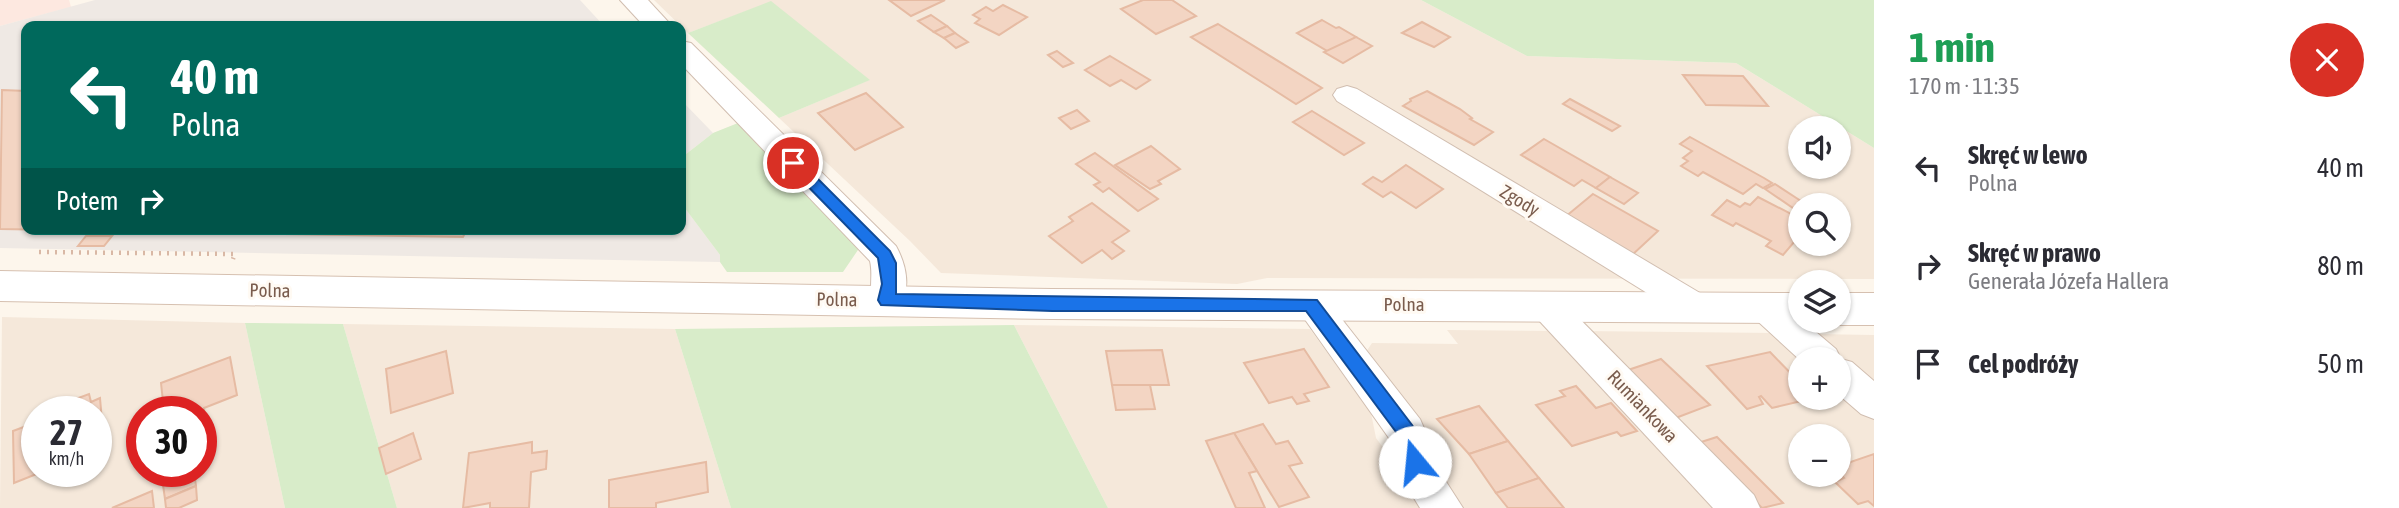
<!DOCTYPE html>
<html lang="pl">
<meta charset="utf-8">
<style>
:root{--surface:#fff;--page:#f7f7f7;--text:#2b2b33;--muted:#7c7c81}
body{margin:0;font-family:"Asap Condensed",sans-serif;background:var(--page);color:var(--text);height:100vh;display:flex;flex-direction:column;font-size:26px;white-space:nowrap}
*{box-sizing:border-box;margin:0}
p{font-size:23px;color:var(--muted)}
.icon{flex:none;width:38px;height:38px;fill:none;stroke:currentColor;stroke-width:2;stroke-linecap:round;stroke-linejoin:round}
.map{position:relative;flex:1;overflow:hidden}
.side{display:flex;flex-direction:column;background:var(--surface);width:525px}
.side>*{flex:none}
.hud{position:absolute;left:21px;top:21px;width:665px;height:214px;border-radius:14px;box-shadow:0 2px 5px #0004;background:#00695c;color:#fff;overflow:hidden}
.fabs{position:absolute;left:1788px;top:116px;display:grid;gap:14px}
.fabs a{display:grid;place-items:center;width:63px;height:63px;border-radius:50%;background:var(--surface);box-shadow:0 2px 5px #0004;font-size:35px}
.speed{position:absolute;left:21px;top:396px;display:flex;gap:14px;font-size:35px;font-weight:700;text-align:center}
.speed>*{display:grid;place-content:center;width:91px;height:91px;border-radius:50%;background:var(--surface);box-shadow:0 2px 5px #0004;line-height:1}
.speed small{font-size:18px;font-weight:400}
.speed .limit{border:10px solid #d22;background:#fff;color:#111}
.pin{position:absolute;display:grid;place-items:center;width:60px;height:60px;color:#fff;margin:-30px;border:4px solid #fff;border-radius:50%;box-shadow:0 2px 7px #0007}
.me{position:absolute;width:77px;margin:-38px;rotate:343deg;stroke-linejoin:round;filter:drop-shadow(0 0 5px #0008)}
.turn{display:flex;align-items:center;gap:24px;height:147px;padding:0 35px;font-size:32px}
.turn .icon{width:91px;height:91px;stroke-width:2.5}
.turn b{display:block;font-size:49px;line-height:60px}
.then{display:flex;align-items:center;height:66px;padding:0 35px;background:#0003;gap:14px;font-size:26px}
.round{display:grid;place-items:center;flex:none;width:74px;height:74px;border-radius:37px;background:var(--page)}
.overview{display:flex;align-items:center;justify-content:space-between;height:119px;padding:0 35px}
h1{font-size:42px;font-weight:700;line-height:52px;color:#1e9e55}
ul{padding:0;list-style:none}
li{display:flex;align-items:center;gap:21px;height:98px;padding:0 35px}
li div{flex:1}
li b{display:block;font-size:26px}
li em{font-style:normal}
main{display:flex;flex:1;min-height:0}
.map>svg:first-child{display:block}
.residential{fill:#f5e8da;fill-rule:evenodd}
.commercial{fill:#fde8e0}
.industrial{fill:#efe9e4}
.green{fill:#d8ecc9}
.building{fill:#f3d5c3;stroke:#e6bba3;stroke-width:2}
.lines{fill:none;stroke-linecap:round;stroke-linejoin:round}
.street-casing{stroke:#d1beb0;stroke-width:2}
.secondary-casing{stroke:#d6c0b0;stroke-width:2}
.path{stroke:#d9b8a5;stroke-width:4.5;stroke-dasharray:2 6;stroke-linecap:butt}
.street{fill:#fff;fill-rule:evenodd}
.secondary{fill:#fff;fill-rule:evenodd}
.route{fill:#1a73e8;stroke:#114b97;stroke-width:2}
.labels{text-anchor:middle;stroke-width:6;stroke-linejoin:round;paint-order:stroke}
.street-label{font-size:19px;fill:#7a5c4d;stroke:#fffaf3}
</style>
<main>
<div class="map">
<svg width="1874" height="508" viewBox="0 0 1874 508">
<rect width="100%" height="100%" fill="#fdf6ec"/>
<g class="residential">
<path d="M654,0H1421L1527,56L1736,63L1874,148V279L1267,278L1237,284L941,273L910,241L779,118L869,80L771,2L688,33ZM1801,128H1839V166H1801ZM1801,205H1839V243H1801Z"/>
<path d="M2,317L245,323L285,508H0ZM37,411H96V471H37ZM142,411H201V471H142Z"/>
<path d="M343,324L675,329L731,508H397Z"/>
<path d="M1014,325L1310,329L1371,413L1376,438L1428,508H1108Z"/>
<path d="M1447,330L1558,331L1726,508H1463L1439,476L1445,458L1364,355L1372,343L1458,344Z"/>
<path d="M1581,331L1776,333L1801,359V397H1839V384L1874,415V508H1762ZM1801,436H1839V474H1801Z"/>
<path d="M1813,334L1874,335V388Z"/>
</g>
<path class="commercial" d="M0,0H69L71,7L0,26Z"/>
<g class="industrial">
<path d="M95,0H580L604,26H26V229H681V203L720,255V262L0,248V26Z"/>
<path d="M681,100L713,133L681,158Z"/>
</g>
<g class="green">
<path d="M1421,0H1874V148L1736,63L1527,56Z"/>
<path d="M771,1L870,80L779,118L688,33Z"/>
<path d="M738,123L860,247L843,272H727L720,262V255L681,203V158L713,133Z"/>
<path d="M245,323L343,324L397,508H285Z"/>
<path d="M1014,325L1108,508H731L675,329Z"/>
</g>
<g class="building">
<path d="M889,0H945L911,16Z"/>
<path d="M1143,0H1172L1196,16L1156,34L1121,9Z"/>
<path d="M1003,5L1027,17L999,35L975,23L980,19L973,15L986,7L993,11Z"/>
<path d="M931,15L947,26L934,32L918,21Z"/>
<path d="M1322,20L1336,28L1339,27L1356,37L1329,52L1297,33Z"/>
<path d="M1422,22L1450,37L1434,47L1402,33Z"/>
<path d="M1218,24L1322,88L1296,104L1191,37Z"/>
<path d="M947,26L955,33L944,38L934,32Z"/>
<path d="M955,33L968,42L956,48L944,38Z"/>
<path d="M1356,37L1372,46L1343,63L1324,52Z"/>
<path d="M1057,51L1073,63L1063,67L1048,55Z"/>
<path d="M1110,56L1150,80L1136,89L1121,80L1110,86L1085,70Z"/>
<path d="M1683,75L1743,76L1768,106L1706,105Z"/>
<path d="M2,90L26,91V229H467L463,237L0,229Z"/>
<path d="M1427,91L1460,109L1472,118L1470,119L1493,132L1474,145L1403,106L1411,101L1410,99Z"/>
<path d="M866,93L903,127L855,150L818,113Z"/>
<path d="M1570,99L1620,126L1612,131L1563,104Z"/>
<path d="M1077,110L1089,121L1071,129L1059,118Z"/>
<path d="M1312,111L1364,143L1344,155L1293,122Z"/>
<path d="M1690,137L1764,178L1772,183L1763,188L1756,184L1743,194L1703,172L1698,176L1681,166L1688,161L1683,158L1692,151L1680,144Z"/>
<path d="M1544,139L1610,177L1596,188L1582,180L1574,186L1521,155Z"/>
<path d="M1151,146L1180,169L1158,181L1161,184L1150,189L1115,165Z"/>
<path d="M1095,153L1158,199L1138,211L1109,188L1103,192L1094,185L1100,182L1076,164Z"/>
<path d="M1406,165L1443,189L1416,208L1391,192L1383,197L1363,184L1373,177L1382,182Z"/>
<path d="M1610,177L1638,193L1624,204L1596,188Z"/>
<path d="M1775,184L1804,203L1793,208L1765,189Z"/>
<path d="M1593,194L1658,231L1631,256L1565,217Z"/>
<path d="M1758,197L1801,219V234L1783,255L1766,246L1771,241L1736,223L1733,226L1712,215L1727,200L1740,207L1745,203L1750,205Z"/>
<path d="M1092,203L1129,231L1112,242L1124,251L1112,259L1102,250L1082,263L1049,236L1073,221L1069,217Z"/>
<path d="M86,236H112L104,246H78Z"/>
<path d="M1304,349L1329,387L1304,394L1309,401L1297,404L1292,397L1269,403L1244,363Z"/>
<path d="M1162,350L1169,385H1112L1106,351Z"/>
<path d="M446,351L453,393L391,413L386,369Z"/>
<path d="M1770,352L1801,384V397L1810,399L1772,408L1761,396L1759,397L1763,404L1747,409L1707,366Z"/>
<path d="M230,357L237,395L204,408L205,418L201,420V411H164L161,383Z"/>
<path d="M1661,359L1710,405L1673,419L1625,371Z"/>
<path d="M1112,385H1150L1155,409L1116,410Z"/>
<path d="M1576,386L1596,408L1611,403L1637,431L1621,436L1617,432L1572,446L1536,405L1565,396L1560,391Z"/>
<path d="M89,394L91,402L100,398L102,421L96,423V411H54V407Z"/>
<path d="M1479,406L1508,441L1469,454L1437,419Z"/>
<path d="M37,422V471H44L14,483L13,431Z"/>
<path d="M1263,424L1276,444L1288,441L1302,463L1289,466L1309,497L1279,507L1234,433Z"/>
<path d="M413,433L421,459L386,474L379,448Z"/>
<path d="M1234,433L1257,471L1249,473L1265,508H1236L1206,441Z"/>
<path d="M1717,437L1783,503L1762,508L1698,443Z"/>
<path d="M1508,441L1539,478L1496,493L1469,454Z"/>
<path d="M532,442V453L547,451L546,469L531,472L529,508H490V503L463,508L469,453Z"/>
<path d="M1874,454V506L1868,501L1858,504L1835,482L1844,478L1839,473V466Z"/>
<path d="M706,462L708,492L656,503V508H609V480Z"/>
<path d="M161,471H194L196,486L165,499Z"/>
<path d="M1539,478L1564,508H1508L1496,493Z"/>
<path d="M196,486L197,500L179,508H166L165,499Z"/>
<path d="M152,491L154,508H112Z"/>
</g>
<g class="lines">
<defs>
<g id="street">
<path d="M620,0H648L672,26H644Z"/>
<path d="M681,41L691,43L896,246C907,266 911,289 899,309L887,313L875,309C867,295 874,277 870,261L681,64Z"/>
<path d="M1347,86L1357,89L1705,296L1710,305L1705,314L1693,318L1681,314L1337,101L1333,95L1337,89Z"/>
<path d="M1311,291L1323,295L1420,419L1430,442L1436,466L1463,508H1420L1398,472L1391,441L1294,304L1299,295Z"/>
<path d="M1545,292L1557,296L1754,495L1760,508H1713L1533,314L1528,305L1533,296Z"/>
<path d="M1764,294L1776,298L1836,349L1841,359L1852,362L1874,381V419L1861,414L1839,395V359L1801,361L1752,316L1747,307L1752,298Z"/>
</g>
<g id="secondary">
<path d="M0,271L1052,289L1801,293V320H1811L1801,323L1052,319L0,301Z"/>
<path d="M1839,293H1874V325H1839L1826,320H1839Z"/>
</g>
</defs>
<use href="#street" class="street-casing"/>
<use href="#secondary" class="secondary-casing"/>
<path class="path" d="M39,252L235,254L233,259"/>
<use href="#street" class="street"/>
<use href="#secondary" class="secondary"/>
</g>
<path class="route" d="M793,158L798,159L890,251L896,263V294L1317,300L1412,425C1419,438 1428,454 1422,468L1415,470L1408,468L1399,436L1306,311H1052L881,305L878,300L882,284L878,258L788,166L786,163L788,159Z"/>
<g class="labels">
<g class="street-label">
<text transform="translate(1520 200) rotate(31)" y="7">Zgody</text>
<text transform="translate(270 290) rotate(1)" y="7">Polna</text>
<text transform="translate(837 299) rotate(1)" y="7">Polna</text>
<text x="1404" y="311">Polna</text>
<text transform="translate(1643 406) rotate(46)" y="7">Rumiankowa</text>
</g>
</g>
</svg>
<div class="fabs">
<a><svg class="icon" aria-label="sound" viewBox="0 0 24 24"><path d="M4 9h4l5-4v14l-5-4H4zM17 9q2 3 0 6"/></svg></a>
<a><svg class="icon" aria-label="search" viewBox="0 0 24 24"><circle cx="10" cy="10" r="6"/><path d="M15 15l6 6"/></svg></a>
<a><svg class="icon" aria-label="layers" viewBox="0 0 24 24"><path d="M12 4l9 5-9 5-9-5zM3 14l9 5 9-5"/></svg></a>
<a>+</a>
<a>−</a>
</div>
<div class="speed"><div>27<small>km/h</small></div><div class="limit">30</div></div>
<div class="pin" style="left:793px;top:163px;background:#d93025"><svg class="icon" aria-label="arrive" viewBox="0 0 24 24"><path d="M6 21V4h12l-3 4 3 4H6"/></svg></div>
<svg class="me" style="left:1415px;top:462px" viewBox="-20 -20 40 40"><circle r="19" fill="#fff"/><path d="M0-13L10 11 0 6-10 11z" fill="#1a73e8"/></svg>
<div class="hud">
<div class="turn"><svg class="icon" aria-label="left" viewBox="0 0 24 24"><path d="M17 20v-9H6M10 6l-5 5 5 5"/></svg><div><b>40 m</b>Polna</div></div>
<div class="then">Potem<svg class="icon" aria-label="right" viewBox="0 0 24 24"><path d="M7 20v-9h11M14 6l5 5-5 5"/></svg></div>
</div>
</div>
<section class="side">
<div class="overview"><div><h1>1 min</h1><p>170 m · 11:35</p></div><a class="round" style="background:#d93025;color:#fff"><svg class="icon" aria-label="close" viewBox="0 0 24 24"><path d="M6 6l12 12M18 6L6 18"/></svg></a></div>
<ul>
<li><svg class="icon" aria-label="left" viewBox="0 0 24 24"><path d="M17 20v-9H6M10 6l-5 5 5 5"/></svg><div><b>Skręć w lewo</b><p>Polna</p></div><em>40 m</em></li>
<li><svg class="icon" aria-label="right" viewBox="0 0 24 24"><path d="M7 20v-9h11M14 6l5 5-5 5"/></svg><div><b>Skręć w prawo</b><p>Generała Józefa Hallera</p></div><em>80 m</em></li>
<li><svg class="icon" aria-label="arrive" viewBox="0 0 24 24"><path d="M6 21V4h12l-3 4 3 4H6"/></svg><div><b>Cel podróży</b></div><em>50 m</em></li>
</ul>
</section>
</main>
